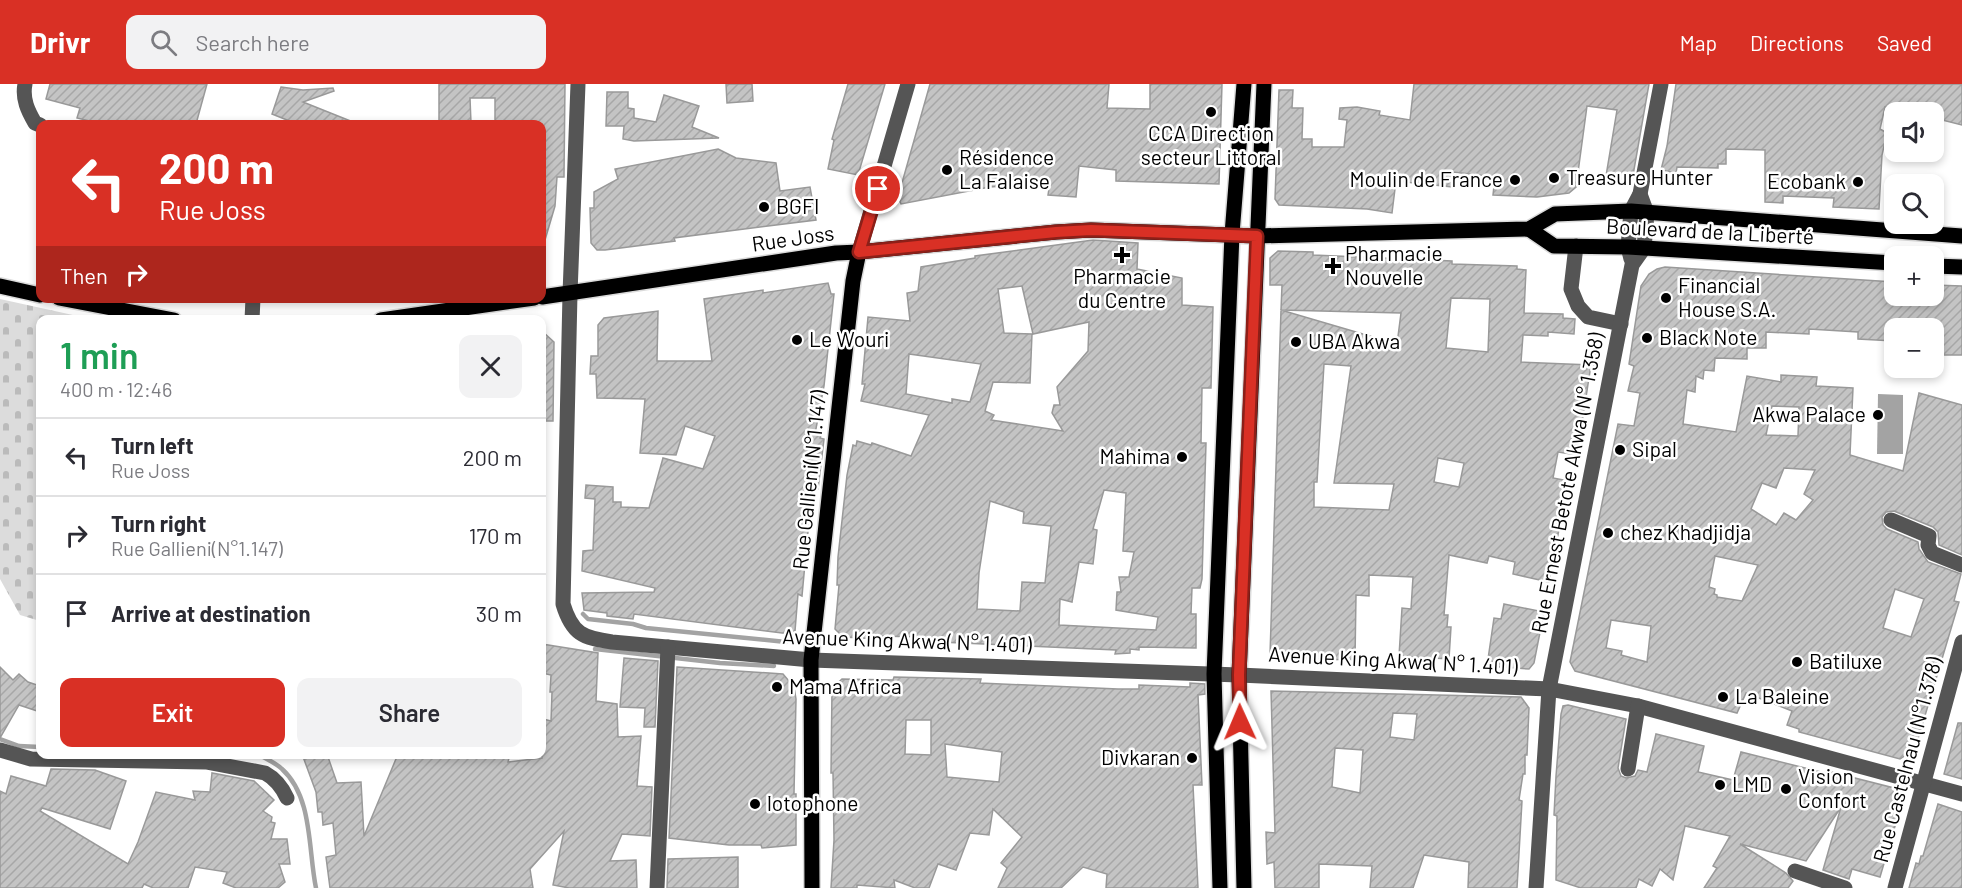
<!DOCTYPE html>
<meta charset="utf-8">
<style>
:root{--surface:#fff;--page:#f2f2f3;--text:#2b2b33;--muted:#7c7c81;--line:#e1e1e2;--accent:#d93025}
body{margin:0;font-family:Barlow,sans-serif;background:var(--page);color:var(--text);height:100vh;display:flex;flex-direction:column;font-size:22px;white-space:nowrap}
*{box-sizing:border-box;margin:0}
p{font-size:20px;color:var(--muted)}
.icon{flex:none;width:33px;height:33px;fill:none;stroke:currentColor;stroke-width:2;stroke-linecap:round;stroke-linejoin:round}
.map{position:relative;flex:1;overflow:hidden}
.details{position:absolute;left:36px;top:231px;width:510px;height:444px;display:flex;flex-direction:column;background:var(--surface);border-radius:12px;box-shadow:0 3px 9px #0003}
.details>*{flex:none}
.guide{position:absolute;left:36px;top:36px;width:510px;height:183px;border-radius:12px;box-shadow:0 3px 9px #0003;background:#d93025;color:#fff;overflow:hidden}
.fabs{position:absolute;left:1884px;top:18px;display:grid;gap:12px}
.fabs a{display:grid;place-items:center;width:60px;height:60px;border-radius:12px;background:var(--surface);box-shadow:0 3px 9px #0003;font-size:30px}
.pin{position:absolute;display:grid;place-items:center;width:51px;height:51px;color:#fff;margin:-26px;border:3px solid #fff;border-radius:50%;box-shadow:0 2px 6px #0007}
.me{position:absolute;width:66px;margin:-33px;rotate:359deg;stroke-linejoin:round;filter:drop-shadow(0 0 4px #0008)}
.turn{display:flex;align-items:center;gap:21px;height:126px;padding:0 24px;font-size:27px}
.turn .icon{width:78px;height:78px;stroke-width:2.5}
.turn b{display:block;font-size:42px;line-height:51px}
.then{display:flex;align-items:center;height:57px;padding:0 24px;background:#0003;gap:12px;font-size:22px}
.round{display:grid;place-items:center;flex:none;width:63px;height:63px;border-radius:12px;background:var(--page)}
.headline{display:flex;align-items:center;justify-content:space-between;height:102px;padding:0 24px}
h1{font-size:36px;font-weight:600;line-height:45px;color:#1e9e55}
.action{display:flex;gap:12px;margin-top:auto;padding:12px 24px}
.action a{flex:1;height:69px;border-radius:12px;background:var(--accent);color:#fff;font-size:24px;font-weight:600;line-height:69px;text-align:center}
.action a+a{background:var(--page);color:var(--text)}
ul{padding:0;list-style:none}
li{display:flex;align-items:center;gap:18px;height:78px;padding:0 24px;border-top:2px solid var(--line)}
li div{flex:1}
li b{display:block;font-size:22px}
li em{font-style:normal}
header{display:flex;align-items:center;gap:36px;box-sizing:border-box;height:84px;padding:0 30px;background:var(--accent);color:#fff}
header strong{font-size:28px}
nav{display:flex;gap:33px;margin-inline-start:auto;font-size:21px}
.search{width:420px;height:54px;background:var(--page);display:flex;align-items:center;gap:15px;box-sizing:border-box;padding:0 21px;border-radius:12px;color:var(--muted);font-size:22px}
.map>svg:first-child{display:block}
.cemetery{fill:url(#cemetery-stones)}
.water{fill:#a3a3a3}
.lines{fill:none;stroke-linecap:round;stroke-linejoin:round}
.stream{stroke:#a3a3a3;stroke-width:4.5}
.building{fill:url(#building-hatch);stroke:#999;stroke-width:1.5;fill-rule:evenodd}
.major-casing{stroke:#dbdbdb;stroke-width:18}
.minor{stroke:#555;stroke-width:15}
.major{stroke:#000;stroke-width:15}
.route-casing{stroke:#8d1f18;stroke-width:15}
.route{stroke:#d93025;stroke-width:10}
.poi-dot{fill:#000;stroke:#fff;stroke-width:2}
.labels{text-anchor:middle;stroke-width:5;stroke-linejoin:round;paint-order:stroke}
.poi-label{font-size:21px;fill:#000;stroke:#fff;text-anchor:start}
.street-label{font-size:21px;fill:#000;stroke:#fff}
</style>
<header>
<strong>Drivr</strong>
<div class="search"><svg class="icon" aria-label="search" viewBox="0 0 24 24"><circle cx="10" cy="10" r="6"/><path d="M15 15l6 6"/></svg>Search here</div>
<nav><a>Map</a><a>Directions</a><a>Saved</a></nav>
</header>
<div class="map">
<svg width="1962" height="804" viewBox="0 0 1962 804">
<defs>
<pattern id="cemetery-stones" width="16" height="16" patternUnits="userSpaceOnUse" patternTransform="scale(1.5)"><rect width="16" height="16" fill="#dcdcdc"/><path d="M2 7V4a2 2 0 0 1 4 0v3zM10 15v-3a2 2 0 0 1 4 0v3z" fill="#bbb"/></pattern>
<pattern id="building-hatch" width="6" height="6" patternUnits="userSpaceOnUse" patternTransform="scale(1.5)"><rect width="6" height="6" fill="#c4c4c4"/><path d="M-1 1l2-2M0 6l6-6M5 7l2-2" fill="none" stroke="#a7a7a7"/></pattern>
</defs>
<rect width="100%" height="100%" fill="#fff"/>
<path class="cemetery" d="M0,215L91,235L40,236V537L20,531L0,495Z"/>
<path class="water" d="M1878,310L1903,311V370H1877Z"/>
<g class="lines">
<g class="stream">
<path d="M1595,284L1599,264"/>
<path d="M583,530L588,535L633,540L646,544L786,558"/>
<path d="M595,565L720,579L774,582"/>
<path d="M0,655L19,662L40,663"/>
<path d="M258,670C266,675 276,679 282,685C313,713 308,766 316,804"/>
</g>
</g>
<g class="building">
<path d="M50,0H207L196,40H102L77,34L80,24L46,15Z"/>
<path d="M439,0H565L564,93H557L555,122L545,156H542V40H495V14H470L471,39H439Z"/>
<path d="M726,0H752L753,17L727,19Z"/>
<path d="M848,0H885L858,91L828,85L834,56L832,55Z"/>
<path d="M930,0H1109L1107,24L1150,25V0H1222L1219,100L1116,97V86L1079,82L1076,113L1048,111L1050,98L990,103L901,120L898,113Z"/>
<path d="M1414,0H1649L1632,97L1606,92L1617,26L1587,22L1576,103L1569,109L1537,113L1493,111L1495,93L1453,88L1452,103L1396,97L1392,129L1367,125L1279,121L1275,115L1279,6H1293L1292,24H1303L1302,55H1312V63H1344L1347,36L1339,35L1340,24L1357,23L1380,27L1379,31L1410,36Z"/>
<path d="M1676,0H1962V41L1934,34V28H1909L1885,23L1880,45L1887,49L1882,71L1879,125L1833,123L1834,114L1783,112V119L1765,118V66L1726,65V80H1718V84L1677,83L1676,89L1661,86L1667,62Z"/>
<path d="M281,3L303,6L333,4L334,7L303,18L358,40H297L272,30Z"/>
<path d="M607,8H628V24L634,25V34L656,38L664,11L699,22L692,43L719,54L634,57L623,55L624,42H606Z"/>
<path d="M718,65L736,74L776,79L780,107L810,103L816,136L674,154L675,157L605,166H597L591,159L590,124H594V108L618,95L615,85Z"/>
<path d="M1093,156L1138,159L1137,185L1182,194V221L1213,223L1211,304H1202L1201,359H1206L1202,495L1200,504H1192L1191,530H1196V564L1139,563V566L1130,565V569L1115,570L1116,566L917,557L918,553L880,552V555L843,553L835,545L839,501H837L838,473L847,391L853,361L856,362L857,357L871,361L872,359L911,372L929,331L861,317L865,300H862L868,233L910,237L907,209L918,207L921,183L975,174V172ZM1022,202L1033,250L1089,238L1088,267L1057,303L1060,321H1054L1052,329L1063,347L991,336L994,331L985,327L993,298L1030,299L1032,250L1004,249L998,205ZM909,270L981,280L970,318L952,315V319L906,310ZM1104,406L1126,409L1123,467L1134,468L1129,493H1119L1121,508H1117L1116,526L1158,533L1156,546L1059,541L1060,515L1072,518L1079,478L1093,480L1097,446L1093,445ZM990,417L1024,428L1023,439L1051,442L1045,499L1022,498L1020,527L977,525L979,489Z"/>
<path d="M1278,167L1313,168V171L1452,177V180L1517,182V185L1526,186L1524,229L1563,230V234L1575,235L1574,250L1548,248V252L1523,251L1521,278L1591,281L1577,371L1558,368L1553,394L1564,396L1557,433L1561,435L1549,498L1513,490L1515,478L1489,472L1487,479L1449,471L1444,531H1448L1447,543H1451L1449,575L1399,572L1402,524L1411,525L1413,493L1369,491V512L1356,511L1355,576L1277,574V571H1270L1281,226L1397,260L1401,229L1281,226L1282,201H1270V174ZM1451,214L1490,215L1488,268L1446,264ZM1324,280L1351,282L1334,399L1394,400L1389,426L1314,423V398H1317ZM1438,374L1464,379L1459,403L1434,398Z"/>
<path d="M1665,183L1894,198V212H1934V201L1962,202V271H1934V244H1894V257L1858,255V248L1809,245V250L1766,248V264H1747V275L1715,274L1714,287L1704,286L1703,295L1696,292L1695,308L1687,306L1683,340L1736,348L1747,292L1781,298V291L1817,293L1816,302L1853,304L1850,371L1903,387L1919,309L1962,321V471L1939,461L1938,448L1933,443L1894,427L1886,428L1882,433L1883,441L1887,445L1918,458L1919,465L1928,478L1961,490L1954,517L1959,518L1915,665L1900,675L1799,648V645L1787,641L1792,627L1746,609L1737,629L1575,587L1570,578L1618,340L1634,342L1640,309L1628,307L1634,282L1629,280L1641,202L1649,190L1657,185ZM1772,322L1799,323L1798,352L1766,351ZM1784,384L1815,386L1804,410L1813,416L1796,436L1784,429L1776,441L1751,425L1762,399L1776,404ZM1715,472L1758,481L1742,517L1717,513V511L1714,510L1715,505L1709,503ZM1895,505L1924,515L1911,553L1883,544ZM1611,536L1651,542L1647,578L1621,571L1622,567L1606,564Z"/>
<path d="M828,199L831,210H834L824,302L815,350L821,351L820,354L824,355L818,405L812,404L802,512L798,510L795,547L790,550L634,530L633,535L607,532V529L584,526L582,509L654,508L655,504L582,487L583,467L593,466L595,415L585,414L586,401L613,403V418H621V423L649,424L663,374L703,385L715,352L685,342L676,371L640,369L645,315L597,314L596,290H590L591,272H598V241L604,234L658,227L657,277H712L704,215L763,206V209Z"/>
<path d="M542,247L554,258L553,337H542Z"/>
<path d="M1504,520L1544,528L1534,579L1529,585L1487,582L1494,534L1501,535Z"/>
<path d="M542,560L598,569L596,617L617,620L618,653L641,652L637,702L652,703L650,752L622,750L610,777L636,776L637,804H569L553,801L564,747L530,785L533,804H330L326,773L336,771L333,739L323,741L322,728H318L316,708L302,670H327L337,699L361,698L364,752L398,670H510L508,678L542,674V642L543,635L551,637L552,608H550L551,591L542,589Z"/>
<path d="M624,574L658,577L655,643H644L645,624L620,623Z"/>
<path d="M0,583L13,596L19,590L28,598L40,602V628L19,621L0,654Z"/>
<path d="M677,583L783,590L794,603L796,615L794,710H796V761L762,764L761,761H729L669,754Z"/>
<path d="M894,593L981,595L980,599L1118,605H1139V601L1190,603V599L1205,600V610L1198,611L1202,701H1193L1198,804H1106L1107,790L1083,783L1061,804H998L1007,784L1001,779L1022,753L993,725L989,751L970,749L956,786L938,780L929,804H915L894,796L895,804L857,801V804H831L834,756L833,689H831L832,604L842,595L893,596ZM906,636H931V671L905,670ZM945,660L1002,668L999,698L947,693Z"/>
<path d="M1271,607L1521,613L1529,624L1527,671H1525V690H1523L1519,716L1522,717L1517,804H1468L1469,778L1424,771L1413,804H1370L1372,782L1319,780V804H1275L1274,778L1267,780L1266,748L1275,749ZM1393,629L1417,630L1414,656L1390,653ZM1335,664L1363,666L1360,709L1332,703Z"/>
<path d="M1568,621L1626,635L1618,684L1621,692L1626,694L1635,692L1638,686L1647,688L1656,650L1704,662L1698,688L1733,696L1741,668L1817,687L1826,689L1827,687L1898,705L1903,715L1880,793L1852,785L1849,795L1823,786L1841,723L1806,777L1740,760L1786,789L1793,797L1788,804H1704L1717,784L1713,782L1730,752L1685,742L1673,796L1660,785L1652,802L1639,795L1636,804H1581L1556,796L1557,732L1554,731L1556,692L1561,630L1563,622Z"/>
<path d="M1958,639H1962V695L1944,690Z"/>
<path d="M51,685L95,686L126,697L110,745L42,724L40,727L128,780L138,758L156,708L195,716L193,707L210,708L212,689L254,697L274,716L263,727L272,733L271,738L275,739L271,755H287L290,780H279L285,798L278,804H236L223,799L227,788L195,783L188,804H153L144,800L142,804H0V707L6,710L11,692L46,702Z"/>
<path d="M1938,720L1962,728V804H1909L1916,779L1919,780L1921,772H1923Z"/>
<path d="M738,773V804H667L668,775Z"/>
</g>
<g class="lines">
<defs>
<g id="major">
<path d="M1529,145L1554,162L1628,163L1894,179"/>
<path d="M1934,182L1962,183"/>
<path d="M0,202L40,211"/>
<path d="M542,213L836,169L859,168L1056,148L1091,146L1257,152L1529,145L1555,130L1631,127L1962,152"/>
<path d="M59,214L174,236"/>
<path d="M381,236L534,214"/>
<path d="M812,804L811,576L853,197L859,168"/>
<path d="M1220,804L1214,590L1232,150L1244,0"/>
<path d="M1244,804L1239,591L1264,0"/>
</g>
</defs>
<use href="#major" class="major-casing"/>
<g class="minor">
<path d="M25,0C22,15 28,27 35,39L40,41"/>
<path d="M578,0L570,210L563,520C572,550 583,554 612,558L811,576L1239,591L1549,605L1638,622L1962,710"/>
<path d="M1576,162L1571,205L1578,222L1588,233L1621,240"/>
<path d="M859,168L908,0"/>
<path d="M1631,175L1628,163L1631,127L1640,110L1661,0"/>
<path d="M252,236L253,214"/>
<path d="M1891,436L1929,452L1928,461L1932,469L1962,481"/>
<path d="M0,666L31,675L206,678L265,689C276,695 282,703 287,714"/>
<path d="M1628,685L1638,622"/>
<path d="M1795,787L1845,804"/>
<path d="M657,804L668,563"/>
<path d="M1536,804L1549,605L1632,181L1644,164L1647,129L1640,110"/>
<path d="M1895,804L1962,558"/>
</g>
<use href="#major" class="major"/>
</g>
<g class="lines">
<defs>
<path id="route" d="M878,105L859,168L1056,148L1091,146L1257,152L1239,591L1240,638"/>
</defs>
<use href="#route" class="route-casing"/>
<use href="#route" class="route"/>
</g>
<g class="poi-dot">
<circle cx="1211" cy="28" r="6"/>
<circle cx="947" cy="86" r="6"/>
<circle cx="1554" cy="94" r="6"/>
<circle cx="1515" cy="96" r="6"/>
<circle cx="1858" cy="98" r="6"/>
<circle cx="764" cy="123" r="6"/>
<path d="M1119 162h6v6h6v6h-6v6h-6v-6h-6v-6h6z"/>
<path d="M1330 173h6v6h6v6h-6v6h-6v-6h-6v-6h6z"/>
<circle cx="1666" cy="214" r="6"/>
<circle cx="1647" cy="254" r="6"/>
<circle cx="797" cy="256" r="6"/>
<circle cx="1296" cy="258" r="6"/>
<circle cx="1878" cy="331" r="6"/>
<circle cx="1620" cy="366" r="6"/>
<circle cx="1182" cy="373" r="6"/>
<circle cx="1608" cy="449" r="6"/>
<circle cx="1797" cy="578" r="6"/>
<circle cx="777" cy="603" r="6"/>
<circle cx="1723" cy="613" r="6"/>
<circle cx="1192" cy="674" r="6"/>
<circle cx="1720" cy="701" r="6"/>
<circle cx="1786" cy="705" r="6"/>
<circle cx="755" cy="720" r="6"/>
</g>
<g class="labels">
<g class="poi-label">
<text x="1211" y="57" text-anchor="middle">CCA Direction<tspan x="1211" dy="24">secteur Littoral</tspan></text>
<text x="959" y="81">Résidence<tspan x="959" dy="24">La Falaise</tspan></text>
<text x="1566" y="101">Treasure Hunter</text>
<text x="1503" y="103" text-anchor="end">Moulin de France</text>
<text x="1846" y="105" text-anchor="end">Ecobank</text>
<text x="776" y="130">BGFI</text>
<text x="1345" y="177">Pharmacie<tspan x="1345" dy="24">Nouvelle</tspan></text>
<text x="1122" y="200" text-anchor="middle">Pharmacie<tspan x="1122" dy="24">du Centre</tspan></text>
<text x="1678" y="209">Financial<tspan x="1678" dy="24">House S.A.</tspan></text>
<text x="1659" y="261">Black Note</text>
<text x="809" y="263">Le Wouri</text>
<text x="1308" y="265">UBA Akwa</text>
<text x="1866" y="338" text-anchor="end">Akwa Palace</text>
<text x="1632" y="373">Sipal</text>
<text x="1170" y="380" text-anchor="end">Mahima</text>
<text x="1620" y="456">chez Khadjidja</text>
<text x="1809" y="585">Batiluxe</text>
<text x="789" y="610">Mama Africa</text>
<text x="1735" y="620">La Baleine</text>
<text x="1180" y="681" text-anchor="end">Divkaran</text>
<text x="1798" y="700">Vision<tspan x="1798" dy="24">Confort</tspan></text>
<text x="1732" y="708">LMD</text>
<text x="767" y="727">lotophone</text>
</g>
<g class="street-label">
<text transform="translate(1710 148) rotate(3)" y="7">Boulevard de la Liberté</text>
<text transform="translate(793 155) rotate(-8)" y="7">Rue Joss</text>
<text transform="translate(810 396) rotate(-84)" y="7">Rue Gallieni(N°1.147)</text>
<text transform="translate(1568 399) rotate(-79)" y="7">Rue Ernest Betote Akwa (N° 1.358)</text>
<text transform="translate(907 557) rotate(2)" y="7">Avenue King Akwa( N° 1.401)</text>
<text transform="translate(1393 577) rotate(3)" y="7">Avenue King Akwa( N° 1.401)</text>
<text transform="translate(1908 676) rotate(-75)" y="7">Rue Castelnau (N°1.378)</text>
</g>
</g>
</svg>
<div class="fabs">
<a><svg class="icon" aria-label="sound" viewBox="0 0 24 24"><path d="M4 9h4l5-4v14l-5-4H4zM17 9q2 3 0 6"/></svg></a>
<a><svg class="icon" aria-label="search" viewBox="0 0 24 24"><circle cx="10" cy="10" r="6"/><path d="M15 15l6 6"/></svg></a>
<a>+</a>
<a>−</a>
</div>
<div class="pin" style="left:878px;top:105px;background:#d93025"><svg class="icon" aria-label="arrive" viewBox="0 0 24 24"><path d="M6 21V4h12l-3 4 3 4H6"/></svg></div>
<svg class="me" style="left:1240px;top:638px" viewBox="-20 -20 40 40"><path d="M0-17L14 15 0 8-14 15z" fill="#d93025" stroke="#fff" stroke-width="4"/></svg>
<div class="guide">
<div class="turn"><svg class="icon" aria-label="left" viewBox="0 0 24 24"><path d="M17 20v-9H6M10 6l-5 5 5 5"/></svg><div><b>200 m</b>Rue Joss</div></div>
<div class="then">Then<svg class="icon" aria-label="right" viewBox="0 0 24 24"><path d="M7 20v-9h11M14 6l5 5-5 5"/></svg></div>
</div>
<section class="details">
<div class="headline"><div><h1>1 min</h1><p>400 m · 12:46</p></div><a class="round"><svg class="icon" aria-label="close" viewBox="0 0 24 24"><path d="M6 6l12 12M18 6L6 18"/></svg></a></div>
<ul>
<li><svg class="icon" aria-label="left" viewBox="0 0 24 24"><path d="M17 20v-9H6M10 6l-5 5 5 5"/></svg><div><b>Turn left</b><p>Rue Joss</p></div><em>200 m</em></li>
<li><svg class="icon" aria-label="right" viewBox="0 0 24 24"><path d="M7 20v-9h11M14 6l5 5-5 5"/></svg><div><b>Turn right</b><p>Rue Gallieni(N°1.147)</p></div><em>170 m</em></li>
<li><svg class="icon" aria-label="arrive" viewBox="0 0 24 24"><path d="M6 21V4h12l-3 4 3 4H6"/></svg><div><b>Arrive at destination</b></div><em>30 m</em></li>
</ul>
<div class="action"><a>Exit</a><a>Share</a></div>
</section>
</div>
